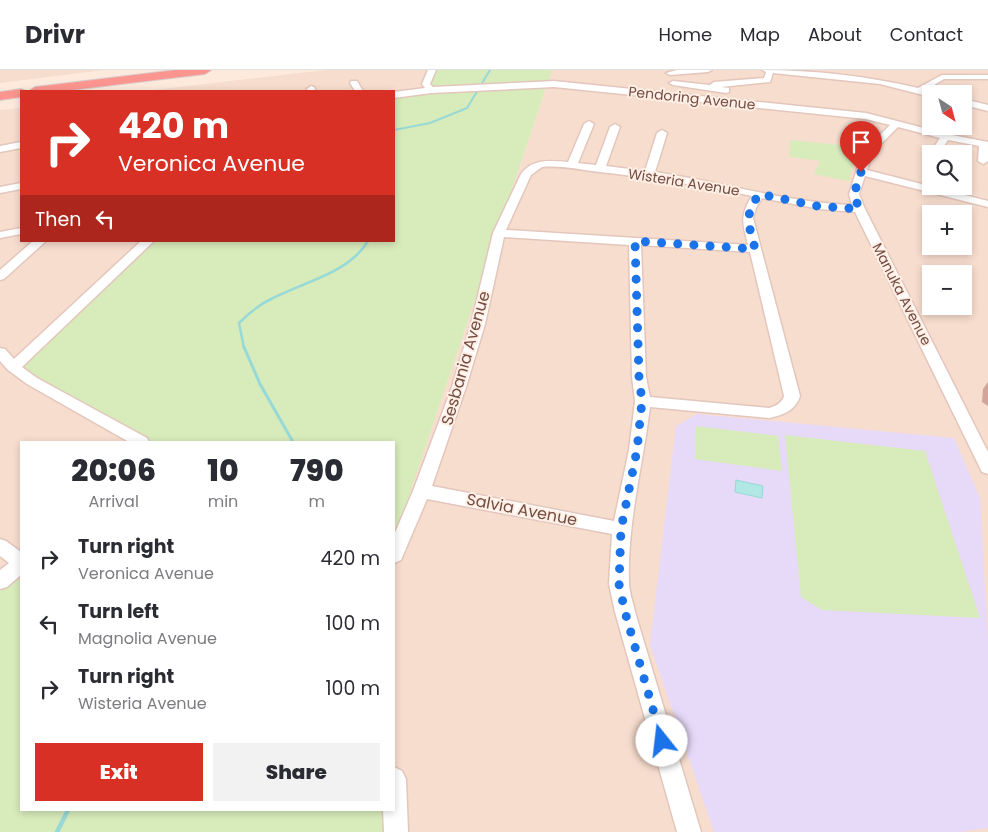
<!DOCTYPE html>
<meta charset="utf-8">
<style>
:root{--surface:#fff;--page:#f2f2f3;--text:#2b2b33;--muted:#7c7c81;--line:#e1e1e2;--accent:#d93025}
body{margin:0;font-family:Poppins,sans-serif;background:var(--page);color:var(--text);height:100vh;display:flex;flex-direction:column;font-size:19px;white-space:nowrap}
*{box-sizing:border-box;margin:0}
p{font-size:16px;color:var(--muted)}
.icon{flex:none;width:28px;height:28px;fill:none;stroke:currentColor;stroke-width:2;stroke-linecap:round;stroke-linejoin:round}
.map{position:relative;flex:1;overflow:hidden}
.drawer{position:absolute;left:20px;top:371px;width:375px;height:370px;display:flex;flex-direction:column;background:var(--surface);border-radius:0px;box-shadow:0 2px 8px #0003}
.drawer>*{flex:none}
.banner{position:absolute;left:20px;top:20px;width:375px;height:152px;border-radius:0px;box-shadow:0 2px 8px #0003;background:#d93025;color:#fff;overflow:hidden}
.needle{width:32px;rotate:144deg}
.fabs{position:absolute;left:922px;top:15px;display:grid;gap:10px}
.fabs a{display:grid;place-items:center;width:50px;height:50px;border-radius:0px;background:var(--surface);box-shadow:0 2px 8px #0003;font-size:25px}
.pin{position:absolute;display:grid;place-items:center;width:42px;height:42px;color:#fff;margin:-51px -21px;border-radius:50% 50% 50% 0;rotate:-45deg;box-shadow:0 0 5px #0007}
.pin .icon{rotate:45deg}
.me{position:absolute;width:55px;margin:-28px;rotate:344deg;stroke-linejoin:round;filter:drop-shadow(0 0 4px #0008)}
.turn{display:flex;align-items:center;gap:18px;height:105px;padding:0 15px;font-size:22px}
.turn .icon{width:65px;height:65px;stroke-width:2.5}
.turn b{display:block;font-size:35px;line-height:42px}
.then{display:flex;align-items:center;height:48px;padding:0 15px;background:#0003;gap:10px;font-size:19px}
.eta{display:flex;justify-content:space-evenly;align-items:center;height:85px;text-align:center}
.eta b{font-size:30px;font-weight:800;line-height:35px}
.action{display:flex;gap:10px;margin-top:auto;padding:10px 15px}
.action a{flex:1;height:58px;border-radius:0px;background:var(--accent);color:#fff;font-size:20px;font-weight:800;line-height:58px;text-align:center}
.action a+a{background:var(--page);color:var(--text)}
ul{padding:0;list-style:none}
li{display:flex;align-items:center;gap:15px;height:65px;padding:0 15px}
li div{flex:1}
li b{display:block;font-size:19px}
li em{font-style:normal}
header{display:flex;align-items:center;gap:30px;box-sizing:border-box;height:70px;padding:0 25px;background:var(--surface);border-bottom:1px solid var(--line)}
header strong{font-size:24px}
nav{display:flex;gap:28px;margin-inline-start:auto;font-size:18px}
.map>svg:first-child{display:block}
.residential{fill:#f7ddce;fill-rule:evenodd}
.education{fill:#e7daf9}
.green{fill:#d8ebbb}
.water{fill:#b1e7e4;stroke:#97d9d6}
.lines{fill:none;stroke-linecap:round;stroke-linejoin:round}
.stream-far3{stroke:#97d9d6;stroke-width:2}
.stream-far2{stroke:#97d9d6;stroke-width:2.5}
.stream-far1{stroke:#97d9d6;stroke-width:3}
.stream{stroke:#97d9d6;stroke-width:4.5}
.minor-casing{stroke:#e3c6bc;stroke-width:3}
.highway-casing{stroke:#d8cdcb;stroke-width:2}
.minor{fill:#fff;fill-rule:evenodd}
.highway{fill:#fc958f;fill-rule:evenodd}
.wall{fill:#d2a49a}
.route{stroke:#1a73e8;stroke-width:9;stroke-dasharray:0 16.2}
.labels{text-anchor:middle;stroke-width:4;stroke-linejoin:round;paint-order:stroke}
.far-street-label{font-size:14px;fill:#734c44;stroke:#ffefe4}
.street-label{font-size:16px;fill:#734c44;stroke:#ffefe4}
</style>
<header>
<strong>Drivr</strong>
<nav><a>Home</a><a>Map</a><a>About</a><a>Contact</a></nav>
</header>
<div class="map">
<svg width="988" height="762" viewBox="0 0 988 762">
<rect width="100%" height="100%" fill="#fdeadd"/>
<g class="residential">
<path d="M0,0H104L0,13Z"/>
<path d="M326,0H429L422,20L394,23V21H145Z"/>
<path d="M552,0H988V762H390L394,740V471ZM931,24H964V56H931ZM931,84H964V116H931ZM931,144H964V176H931ZM931,204H964V236H931Z"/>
<path d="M21,38V171H150L14,301L144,372H21V497L0,514V40Z"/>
</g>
<path class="education" d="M697,344L954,368L980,428L988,571V758L961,762H714L650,575L676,356Z"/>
<g class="green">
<path d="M429,0H552L394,471V372H144L14,301L150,171H394V23L422,20Z"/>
<path d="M790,70L860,77L853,93L849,111L814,104L820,91L789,87Z"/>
<path d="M696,356L778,366L782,401L695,389Z"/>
<path d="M785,365L925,381L980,548L822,540L801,527Z"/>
<path d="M21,497V740H389L390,762H0V514Z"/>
</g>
<path class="water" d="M736,410L763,416L762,428L735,422Z"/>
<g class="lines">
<path class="stream-far3" d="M394,60L430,53L467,38L490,0"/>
<path class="stream-far2" d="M244,278L239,253C249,243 260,234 273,228C304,212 349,203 368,171"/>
<path class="stream-far1" d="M244,277L260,314L293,372"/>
<path class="stream" d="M57,762L68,740"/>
<defs>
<g id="minor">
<path d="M428,0H436L430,14L433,17L554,11L866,43L947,64L988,72V91L983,94L978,91L979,76L948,70L940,82L937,83L932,80L940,68L898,57L873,82L867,100L988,131V137L865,106L859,124L865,139L988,382V404L982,402L980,398L855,142L820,139L762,128L756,138L753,148L800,326C795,341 783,345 769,348L650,337C643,395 627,453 629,512C629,522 633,532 635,542L701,762H677L615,542L609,514L612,464L427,429L401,490L394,493V465L413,421L452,317L471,254L493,163L521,104C533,88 550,91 568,92L584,54L589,51L594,54L578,93L596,95L610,57L615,54L620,57L606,96L645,101L657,63L662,60L667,63L655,102C721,112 785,132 852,135L849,124L861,87L866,79L890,55L866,49L554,17L431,23L394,28V22L425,18L422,14ZM542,97C561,95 581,100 600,102C651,108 702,115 752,126C739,147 743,153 748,175L506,160L531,105ZM504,167L629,175L632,307L635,331L629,380L614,451L432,416L466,317L485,254ZM641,175L750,182L784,326C782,333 776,336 769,338L650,327L646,307Z"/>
<path d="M677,0H712L708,2L670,5L666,3Z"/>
<path d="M762,0C814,0 867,6 918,18L942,5H988V9H944L926,20L934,22L935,24H931V27L880,14L773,3L770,12L721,17L729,18V22L726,23L673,15L669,13L673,11L710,15L714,12L764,8L766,2Z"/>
<path d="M351,11H357L363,21H355L350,13Z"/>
<path d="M311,16L314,17L316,21H308L307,19Z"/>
<path d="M964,29L988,35V41L964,35Z"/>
<path d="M21,72V78L0,82V76Z"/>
<path d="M21,113V119L0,123V117Z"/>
<path d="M21,158V164L0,168V162Z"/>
<path d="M33,171H46L4,209L0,210V200Z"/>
<path d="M141,171H154L22,297L37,308L147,368L149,372H129L27,314L8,300L0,291V278L5,279L14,289Z"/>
<path d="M0,469L6,471L21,482V505L7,517L0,519V500L9,493L0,486Z"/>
<path d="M394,697L402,701L406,709L408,762H384L383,740H394Z"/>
</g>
<g id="highway">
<path d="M176,0H211L205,4L63,21H29L35,17Z"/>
<path d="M21,19L26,21H21V27L0,30V22Z"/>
</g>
</defs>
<use href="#minor" class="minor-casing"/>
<use href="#highway" class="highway-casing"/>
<use href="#minor" class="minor"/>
<use href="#highway" class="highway"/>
</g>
<path class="wall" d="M988,312V336L982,332L983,319Z"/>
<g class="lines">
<path class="route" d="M662,671L625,542L619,514L621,459L637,380L642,331L639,307L635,171L755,179C749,153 743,148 759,124L817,136L859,139L854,124L861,102"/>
</g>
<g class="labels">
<g class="far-street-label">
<text transform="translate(692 28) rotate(6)" y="5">Pendoring Avenue</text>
<text transform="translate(684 112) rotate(9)" y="5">Wisteria Avenue</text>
<text transform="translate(902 224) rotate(63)" y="5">Manuka Avenue</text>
</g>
<g class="street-label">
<text transform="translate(465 288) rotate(-74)" y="6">Sesbania Avenue</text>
<text transform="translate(522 439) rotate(11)" y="6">Salvia Avenue</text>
</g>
</g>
</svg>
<div class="fabs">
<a><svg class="needle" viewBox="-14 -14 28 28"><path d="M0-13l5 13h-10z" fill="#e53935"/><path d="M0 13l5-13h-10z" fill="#7c7c81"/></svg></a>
<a><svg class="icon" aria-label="search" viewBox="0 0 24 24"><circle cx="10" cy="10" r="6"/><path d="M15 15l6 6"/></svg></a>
<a>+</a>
<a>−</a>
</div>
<div class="pin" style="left:861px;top:102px;background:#d93025"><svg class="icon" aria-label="arrive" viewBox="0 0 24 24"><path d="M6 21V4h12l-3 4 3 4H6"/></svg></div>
<svg class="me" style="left:662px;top:671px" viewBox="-20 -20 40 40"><circle r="19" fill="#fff"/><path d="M0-13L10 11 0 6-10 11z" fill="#1a73e8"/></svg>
<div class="banner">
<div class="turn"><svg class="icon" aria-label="right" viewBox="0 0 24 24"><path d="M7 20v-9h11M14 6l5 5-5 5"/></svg><div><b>420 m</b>Veronica Avenue</div></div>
<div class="then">Then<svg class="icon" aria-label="left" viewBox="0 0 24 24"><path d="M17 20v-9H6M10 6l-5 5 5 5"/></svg></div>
</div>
<section class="drawer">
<div class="eta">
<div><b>20:06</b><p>Arrival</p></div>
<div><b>10</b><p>min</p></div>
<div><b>790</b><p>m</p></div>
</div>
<ul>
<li><svg class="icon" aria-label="right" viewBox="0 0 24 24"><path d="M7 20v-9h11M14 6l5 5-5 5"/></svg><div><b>Turn right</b><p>Veronica Avenue</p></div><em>420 m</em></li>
<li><svg class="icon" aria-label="left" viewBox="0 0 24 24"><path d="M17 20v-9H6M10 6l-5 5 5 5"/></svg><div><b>Turn left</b><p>Magnolia Avenue</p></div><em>100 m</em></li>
<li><svg class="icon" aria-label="right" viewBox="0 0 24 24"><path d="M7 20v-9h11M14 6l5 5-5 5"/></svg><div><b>Turn right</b><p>Wisteria Avenue</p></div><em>100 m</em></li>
</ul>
<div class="action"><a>Exit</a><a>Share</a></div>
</section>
</div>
